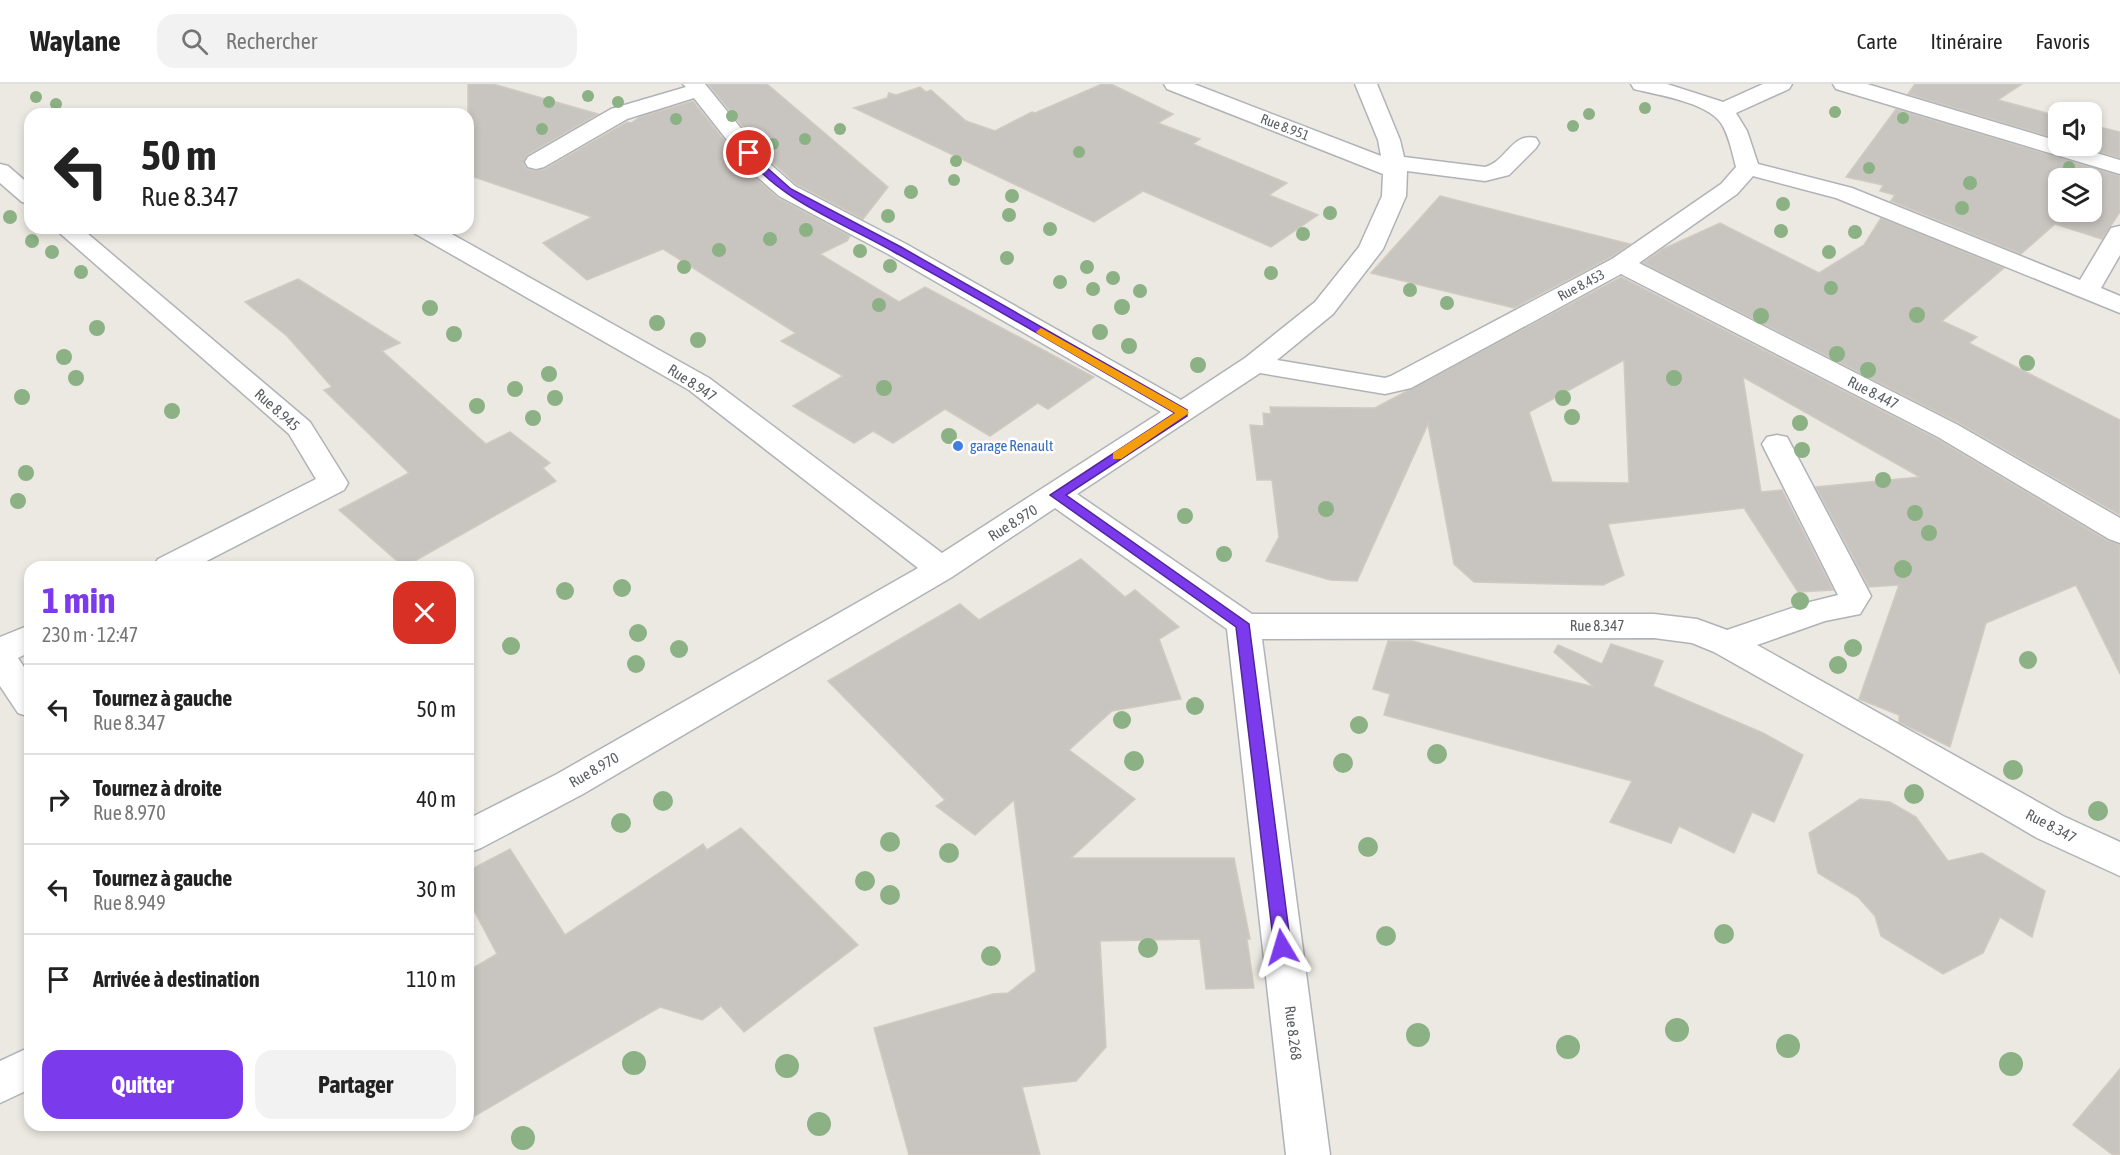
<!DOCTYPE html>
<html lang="fr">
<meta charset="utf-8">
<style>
:root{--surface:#fff;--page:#f2f2f2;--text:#222;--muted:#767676;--line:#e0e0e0;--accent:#7c3aed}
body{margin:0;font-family:"Asap Condensed",sans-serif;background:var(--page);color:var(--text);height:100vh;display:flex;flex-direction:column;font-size:22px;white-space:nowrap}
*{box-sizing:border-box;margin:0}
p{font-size:20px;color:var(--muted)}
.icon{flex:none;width:33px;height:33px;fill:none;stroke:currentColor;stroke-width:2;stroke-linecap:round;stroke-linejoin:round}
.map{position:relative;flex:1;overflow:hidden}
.details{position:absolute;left:24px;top:477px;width:450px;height:570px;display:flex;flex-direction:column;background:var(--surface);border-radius:18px;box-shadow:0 3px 9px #0003}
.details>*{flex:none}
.guide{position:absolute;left:24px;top:24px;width:450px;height:126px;border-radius:18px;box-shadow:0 3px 9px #0003;background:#fff;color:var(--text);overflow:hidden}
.controls{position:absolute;left:2048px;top:18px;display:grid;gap:12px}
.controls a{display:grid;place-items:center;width:54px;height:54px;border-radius:12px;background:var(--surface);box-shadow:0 3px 9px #0003;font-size:30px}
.pin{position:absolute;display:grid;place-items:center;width:51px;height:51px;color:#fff;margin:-26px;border:3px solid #fff;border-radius:50%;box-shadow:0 2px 6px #0007}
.me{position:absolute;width:66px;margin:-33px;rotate:353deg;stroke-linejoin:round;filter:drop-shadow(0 0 4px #0008)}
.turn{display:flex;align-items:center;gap:21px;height:126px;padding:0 18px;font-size:27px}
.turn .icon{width:78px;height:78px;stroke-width:2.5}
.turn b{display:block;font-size:42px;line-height:51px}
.round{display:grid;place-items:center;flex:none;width:63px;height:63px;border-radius:18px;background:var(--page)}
.head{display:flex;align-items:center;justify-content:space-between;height:102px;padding:0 18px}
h1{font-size:36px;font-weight:700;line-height:45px;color:var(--accent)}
.primary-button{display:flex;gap:12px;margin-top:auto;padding:12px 18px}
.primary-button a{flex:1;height:69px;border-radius:18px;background:var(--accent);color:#fff;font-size:24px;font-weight:700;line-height:69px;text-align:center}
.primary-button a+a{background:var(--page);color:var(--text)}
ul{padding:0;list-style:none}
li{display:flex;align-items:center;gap:18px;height:90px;padding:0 18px;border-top:2px solid var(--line)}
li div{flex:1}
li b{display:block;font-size:22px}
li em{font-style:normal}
header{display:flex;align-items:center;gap:36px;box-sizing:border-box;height:84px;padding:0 30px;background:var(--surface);border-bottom:2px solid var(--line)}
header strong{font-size:28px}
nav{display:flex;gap:33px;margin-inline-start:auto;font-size:21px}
.search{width:420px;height:54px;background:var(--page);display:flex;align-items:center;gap:15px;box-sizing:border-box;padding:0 21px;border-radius:18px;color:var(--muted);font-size:22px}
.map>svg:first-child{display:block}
.building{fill:#c8c4bf;stroke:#d1cac0;stroke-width:1.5;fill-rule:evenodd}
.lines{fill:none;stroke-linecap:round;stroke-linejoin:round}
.minor-casing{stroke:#afb3b7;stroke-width:3}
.minor{fill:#fff;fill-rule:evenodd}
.tree{fill:#8bb184}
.route{fill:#7c3aed;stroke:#51269a;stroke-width:1.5}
.slow{fill:#f59e0b}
.shop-dot{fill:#3f7fe0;stroke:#fff;stroke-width:2}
.labels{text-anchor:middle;stroke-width:5;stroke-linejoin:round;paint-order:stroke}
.far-street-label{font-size:14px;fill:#5a5e62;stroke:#fff}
.street-label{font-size:15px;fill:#5a5e62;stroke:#fff}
.shop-label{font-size:15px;fill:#366cbe;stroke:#fff;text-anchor:start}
</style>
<header>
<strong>Waylane</strong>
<div class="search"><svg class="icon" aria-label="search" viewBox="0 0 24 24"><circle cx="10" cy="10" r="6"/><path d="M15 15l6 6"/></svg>Rechercher</div>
<nav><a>Carte</a><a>Itinéraire</a><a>Favoris</a></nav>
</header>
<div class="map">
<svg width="2120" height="1071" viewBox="0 0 2120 1071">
<rect width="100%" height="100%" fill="#ece9e2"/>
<g class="building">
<path d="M468,0H493L598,30L527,71L523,79L527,85L535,87L545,85L627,38L631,39L640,33L693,17L751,90L778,114L850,152L847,157L820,170L899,218L925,203L1094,293L1048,325L1038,319L990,352L945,325L893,359L873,347L854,359L793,322L843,292L781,257L796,249L663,165L587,196L543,159L592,133L468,91Z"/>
<path d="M708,0H767L888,103L863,135L796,100L771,77Z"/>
<path d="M1102,0H1111L1173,30L1158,39L1200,55L1193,60L1287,99L1269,111L1318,131L1271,163L1143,107L1094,138L854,24L887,14L889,9L896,11L920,3L926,8L931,6L966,37L995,47L1032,28L1035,29Z"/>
<path d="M1915,0H2022L1998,16L2058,32V55L1908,10Z"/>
<path d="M1896,25L2120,92V128L2102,155L2055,140L2021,170L1891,117L1895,111L1880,107L1883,101L1846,93ZM2058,94H2091V128H2058Z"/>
<path d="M2091,41L2120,48V74L2079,62H2091Z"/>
<path d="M1440,112L1630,160L1611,173L1514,224L1371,189Z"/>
<path d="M1881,134L2004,184L1942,237L1977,253L1969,259L2120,336V431L1959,339L1643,179L1663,165L1720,139L1819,189L1864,161Z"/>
<path d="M1621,193L1937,355L2108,457L2120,461V590L2076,501L1986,539L1950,663L1899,638V631L1859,615L1899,501L1869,503L1816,403L1920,393L1743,293L1761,408L1782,406L1833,506L1798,508L1744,424L1608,440L1624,491L1603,501L1474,498L1454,480L1428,340L1357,497L1330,496L1266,477L1279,453L1272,396H1257L1250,341L1264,342L1263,329L1271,330L1270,323L1375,324ZM1624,276L1629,399L1552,398L1529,328Z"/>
<path d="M298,195L400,259L382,267L486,360L510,348L550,379L543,384L556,397L404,483L339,426L409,389L324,306L332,303L287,252L245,218Z"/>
<path d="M1081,475L1125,513L1135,506L1179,543L1159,555L1181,615L1112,627L1069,666L1135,715L1071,774H1234L1250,855H1247L1254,904L1206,905L1200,855L1100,857L1106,963L1076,997L1022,1003L1040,1071H909L874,944L993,910L1008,909L1036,887L1014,716L975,751L936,722L945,716L828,597L960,520L979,536Z"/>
<path d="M1388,557H1412L1594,603L1554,568L1558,561L1602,580L1611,560L1663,577L1653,602L1763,649L1803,671L1774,738L1752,728L1734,769L1679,742L1671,759L1610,738L1632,697L1384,631L1390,610L1373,605Z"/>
<path d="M1860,715L1890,718L1916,733L1948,777L1982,769L2045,807L2032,853L2000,833L1983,869L1943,890L1881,852L1875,832L1858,813L1818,789L1809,749Z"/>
<path d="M741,744L858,861L744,948L721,922L702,936L660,923L468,1036V887L497,870L468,815V787L510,765L565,851L703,760L707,766Z"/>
<path d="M2120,985V1071H2113L2073,1041Z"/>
</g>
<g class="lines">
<defs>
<g id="minor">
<path d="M683,0H705L769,79L795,102L906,160L1181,316L1245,274L1315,218L1359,163L1382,112L1383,90L1167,5L1164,0H1194L1381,72L1378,56L1355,0H1377L1400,56L1404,73L1485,83C1506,78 1512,48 1536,54L1539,59L1536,64L1509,91L1485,97L1407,87L1406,112L1383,165L1333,230L1277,276L1385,294L1391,292L1612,175L1721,100L1736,83C1732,68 1729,51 1721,39C1706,18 1658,11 1634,5L1631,0H1667L1723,18L1763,0H1792L1789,5L1736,29L1747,47L1758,80L1852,104L2080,196L2111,144L2120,142V171L2101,204L2120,212V229L1836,114L1753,92L1737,110L1639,179L1958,341L2120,434V459L2109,455L1938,353L1621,190L1411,304L1385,310L1260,289L1077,410L1252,530H1654L1697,535L1727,546L1810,518L1838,511L1762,360L1767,353L1777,351L1787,353L1871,512L1860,530L1825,537L1757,561L2063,732L2120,758V792L2037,754L1884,664L1714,568L1692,559L1654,554L1262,555L1330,1071H1286L1227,545L1055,424L952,493L583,710L481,764L468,769V735L557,690L918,484L689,306L414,149L411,144H441L709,294L942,469L1161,328L888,170L779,112L753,89L694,14L627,35L544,83L536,85L528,83L525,78L528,73L611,25L686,3Z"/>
<path d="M1833,0H1867L2058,57V62H2073L2120,76V90L1836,5Z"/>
<path d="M0,80L8,82L30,101V120L22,118L0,99Z"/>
<path d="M54,144H81L310,338L348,399L344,406L195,483H153L158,475L316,395L289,350Z"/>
<path d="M30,541V568L18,574L30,592V633L18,629L0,602V553Z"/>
<path d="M30,963V1005L0,1019V977Z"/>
</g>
</defs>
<use href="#minor" class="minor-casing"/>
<use href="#minor" class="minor"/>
</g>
<g class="tree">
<circle cx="588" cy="12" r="6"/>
<circle cx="36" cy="13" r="6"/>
<circle cx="549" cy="18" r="6"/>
<circle cx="618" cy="18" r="6"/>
<circle cx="56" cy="20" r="6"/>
<circle cx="1645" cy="24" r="6"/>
<circle cx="1835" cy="28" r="6"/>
<circle cx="1589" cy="30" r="6"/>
<circle cx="732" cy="32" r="6"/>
<circle cx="1903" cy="34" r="6"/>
<circle cx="676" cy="35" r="6"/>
<circle cx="1573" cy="42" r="6"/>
<circle cx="542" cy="45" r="6"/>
<circle cx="840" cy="45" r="6"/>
<circle cx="805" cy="55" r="6"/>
<circle cx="773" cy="60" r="6"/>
<circle cx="1079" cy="68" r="6"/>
<circle cx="956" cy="77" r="6"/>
<circle cx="2069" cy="83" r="6"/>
<circle cx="1869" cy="84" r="6"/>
<circle cx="954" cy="96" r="6"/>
<circle cx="1970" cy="99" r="7"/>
<circle cx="911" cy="108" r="7"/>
<circle cx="1012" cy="112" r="7"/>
<circle cx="1783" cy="120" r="7"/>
<circle cx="1962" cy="124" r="7"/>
<circle cx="1330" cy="129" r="7"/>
<circle cx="1009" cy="131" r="7"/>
<circle cx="888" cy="132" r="7"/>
<circle cx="10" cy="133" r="7"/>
<circle cx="1050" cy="145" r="7"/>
<circle cx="806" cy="146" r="7"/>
<circle cx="1781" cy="147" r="7"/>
<circle cx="1855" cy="148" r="7"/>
<circle cx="1303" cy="150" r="7"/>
<circle cx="770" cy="155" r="7"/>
<circle cx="32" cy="157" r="7"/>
<circle cx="719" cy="166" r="7"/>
<circle cx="860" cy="167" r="7"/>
<circle cx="52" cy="168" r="7"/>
<circle cx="1829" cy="168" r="7"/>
<circle cx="1007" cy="174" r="7"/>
<circle cx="890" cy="182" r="7"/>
<circle cx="684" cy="183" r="7"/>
<circle cx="1087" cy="183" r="7"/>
<circle cx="81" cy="188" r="7"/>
<circle cx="1271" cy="189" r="7"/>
<circle cx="1113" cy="194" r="7"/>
<circle cx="1060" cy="198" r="7"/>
<circle cx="1831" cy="204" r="7"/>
<circle cx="1093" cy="205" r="7"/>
<circle cx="1410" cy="206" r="7"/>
<circle cx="1140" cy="207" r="7"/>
<circle cx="1447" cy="219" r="7"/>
<circle cx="879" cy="221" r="7"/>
<circle cx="1122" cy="223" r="8"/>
<circle cx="430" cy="224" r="8"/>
<circle cx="1917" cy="231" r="8"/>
<circle cx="1761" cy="232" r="8"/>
<circle cx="657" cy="239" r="8"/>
<circle cx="97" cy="244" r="8"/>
<circle cx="1100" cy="248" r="8"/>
<circle cx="454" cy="250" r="8"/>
<circle cx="698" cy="256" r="8"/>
<circle cx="1129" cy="262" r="8"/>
<circle cx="1837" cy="270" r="8"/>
<circle cx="64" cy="273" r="8"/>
<circle cx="2027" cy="279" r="8"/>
<circle cx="1198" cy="281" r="8"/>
<circle cx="1868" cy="286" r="8"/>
<circle cx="549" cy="290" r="8"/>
<circle cx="76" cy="294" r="8"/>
<circle cx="1674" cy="294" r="8"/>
<circle cx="884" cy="304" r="8"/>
<circle cx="515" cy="305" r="8"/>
<circle cx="22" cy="313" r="8"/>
<circle cx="555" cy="314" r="8"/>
<circle cx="1563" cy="314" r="8"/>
<circle cx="477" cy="322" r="8"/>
<circle cx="172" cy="327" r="8"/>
<circle cx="1572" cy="333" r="8"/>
<circle cx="533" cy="334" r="8"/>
<circle cx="1800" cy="339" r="8"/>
<circle cx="949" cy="352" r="8"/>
<circle cx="1802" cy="366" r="8"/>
<circle cx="26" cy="389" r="8"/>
<circle cx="1883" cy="396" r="8"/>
<circle cx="18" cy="417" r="8"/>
<circle cx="1326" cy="425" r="8"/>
<circle cx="1915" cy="429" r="8"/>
<circle cx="1185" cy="432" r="8"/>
<circle cx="1929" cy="449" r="8"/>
<circle cx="1224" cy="470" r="8"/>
<circle cx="1903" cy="485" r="9"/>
<circle cx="622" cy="504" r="9"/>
<circle cx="565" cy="507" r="9"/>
<circle cx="1800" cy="517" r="9"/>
<circle cx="638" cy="549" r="9"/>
<circle cx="511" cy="562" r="9"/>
<circle cx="1853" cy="564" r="9"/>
<circle cx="679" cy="565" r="9"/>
<circle cx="2028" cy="576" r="9"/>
<circle cx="636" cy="580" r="9"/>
<circle cx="1838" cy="581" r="9"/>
<circle cx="1195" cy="622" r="9"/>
<circle cx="1122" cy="636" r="9"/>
<circle cx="1359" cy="641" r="9"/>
<circle cx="1437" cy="670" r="10"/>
<circle cx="1134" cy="677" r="10"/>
<circle cx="1343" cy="679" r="10"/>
<circle cx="2013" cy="686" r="10"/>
<circle cx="1914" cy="710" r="10"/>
<circle cx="663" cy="717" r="10"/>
<circle cx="2098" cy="727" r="10"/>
<circle cx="621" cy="739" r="10"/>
<circle cx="890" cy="758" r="10"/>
<circle cx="1368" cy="763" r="10"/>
<circle cx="949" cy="769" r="10"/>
<circle cx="865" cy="797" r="10"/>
<circle cx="890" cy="811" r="10"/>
<circle cx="1724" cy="850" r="10"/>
<circle cx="1386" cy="852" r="10"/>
<circle cx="1148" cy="864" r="10"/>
<circle cx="991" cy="872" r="10"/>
<circle cx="1677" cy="946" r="12"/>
<circle cx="1418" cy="951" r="12"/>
<circle cx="1788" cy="962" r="12"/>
<circle cx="1568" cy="963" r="12"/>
<circle cx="634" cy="979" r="12"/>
<circle cx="2011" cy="980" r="12"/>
<circle cx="787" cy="982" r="12"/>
<circle cx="819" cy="1040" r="12"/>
<circle cx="523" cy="1054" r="12"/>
</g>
<path class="route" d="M745,67H752L765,82L791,105L901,163L1187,326V332L1066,411L1249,540L1291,863L1288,869L1282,871L1276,869L1274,863L1236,543L1050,411L1175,329C1081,275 989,220 894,168C842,138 781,118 744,69Z"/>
<path class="slow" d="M1041,244L1187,326L1189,329L1121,375H1113V369L1175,329L1038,250L1036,248Z"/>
<circle class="shop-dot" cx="958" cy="362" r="6"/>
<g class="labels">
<g class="far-street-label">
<text transform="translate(1285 43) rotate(21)" y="5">Rue 8.951</text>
<text transform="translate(1581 201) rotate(-28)" y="5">Rue 8.453</text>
</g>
<g class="street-label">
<text transform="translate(692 299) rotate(33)" y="5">Rue 8.947</text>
<text transform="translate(1873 309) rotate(27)" y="5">Rue 8.447</text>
<text transform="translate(277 326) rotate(42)" y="5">Rue 8.945</text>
<text transform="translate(1013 439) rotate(-32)" y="5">Rue 8.970</text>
<text x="1597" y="547">Rue 8.347</text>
<text transform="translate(594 686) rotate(-30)" y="5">Rue 8.970</text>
<text transform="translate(2051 742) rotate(28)" y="5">Rue 8.347</text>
<text transform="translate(1293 949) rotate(83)" y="5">Rue 8.268</text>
</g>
<g class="shop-label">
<text x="970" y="367">garage Renault</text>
</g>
</g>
</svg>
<div class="controls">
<a><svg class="icon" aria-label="sound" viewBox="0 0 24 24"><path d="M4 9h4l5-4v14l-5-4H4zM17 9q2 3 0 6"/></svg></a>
<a><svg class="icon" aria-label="layers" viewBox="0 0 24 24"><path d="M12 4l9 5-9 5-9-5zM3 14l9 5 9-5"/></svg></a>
</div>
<div class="pin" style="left:749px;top:69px;background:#d93025"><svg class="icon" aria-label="arrive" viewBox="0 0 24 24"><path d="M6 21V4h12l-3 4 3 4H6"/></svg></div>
<svg class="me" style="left:1282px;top:863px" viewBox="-20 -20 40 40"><path d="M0-17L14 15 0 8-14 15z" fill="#7c3aed" stroke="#fff" stroke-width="4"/></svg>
<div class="guide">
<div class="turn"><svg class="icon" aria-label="left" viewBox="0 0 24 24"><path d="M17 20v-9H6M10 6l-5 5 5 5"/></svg><div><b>50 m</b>Rue 8.347</div></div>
</div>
<section class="details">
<div class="head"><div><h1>1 min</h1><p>230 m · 12:47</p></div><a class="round" style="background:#d93025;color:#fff"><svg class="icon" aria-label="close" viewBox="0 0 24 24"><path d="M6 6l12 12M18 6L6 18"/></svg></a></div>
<ul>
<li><svg class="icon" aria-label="left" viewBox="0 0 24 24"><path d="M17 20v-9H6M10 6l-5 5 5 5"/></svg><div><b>Tournez à gauche</b><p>Rue 8.347</p></div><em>50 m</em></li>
<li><svg class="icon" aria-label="right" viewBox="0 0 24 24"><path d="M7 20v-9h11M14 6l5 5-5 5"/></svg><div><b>Tournez à droite</b><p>Rue 8.970</p></div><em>40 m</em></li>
<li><svg class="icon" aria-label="left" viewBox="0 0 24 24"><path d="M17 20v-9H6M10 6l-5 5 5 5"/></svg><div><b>Tournez à gauche</b><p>Rue 8.949</p></div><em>30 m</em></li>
<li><svg class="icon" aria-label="arrive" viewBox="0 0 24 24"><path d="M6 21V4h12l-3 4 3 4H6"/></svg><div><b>Arrivée à destination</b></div><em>110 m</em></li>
</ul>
<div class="primary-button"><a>Quitter</a><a>Partager</a></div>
</section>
</div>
